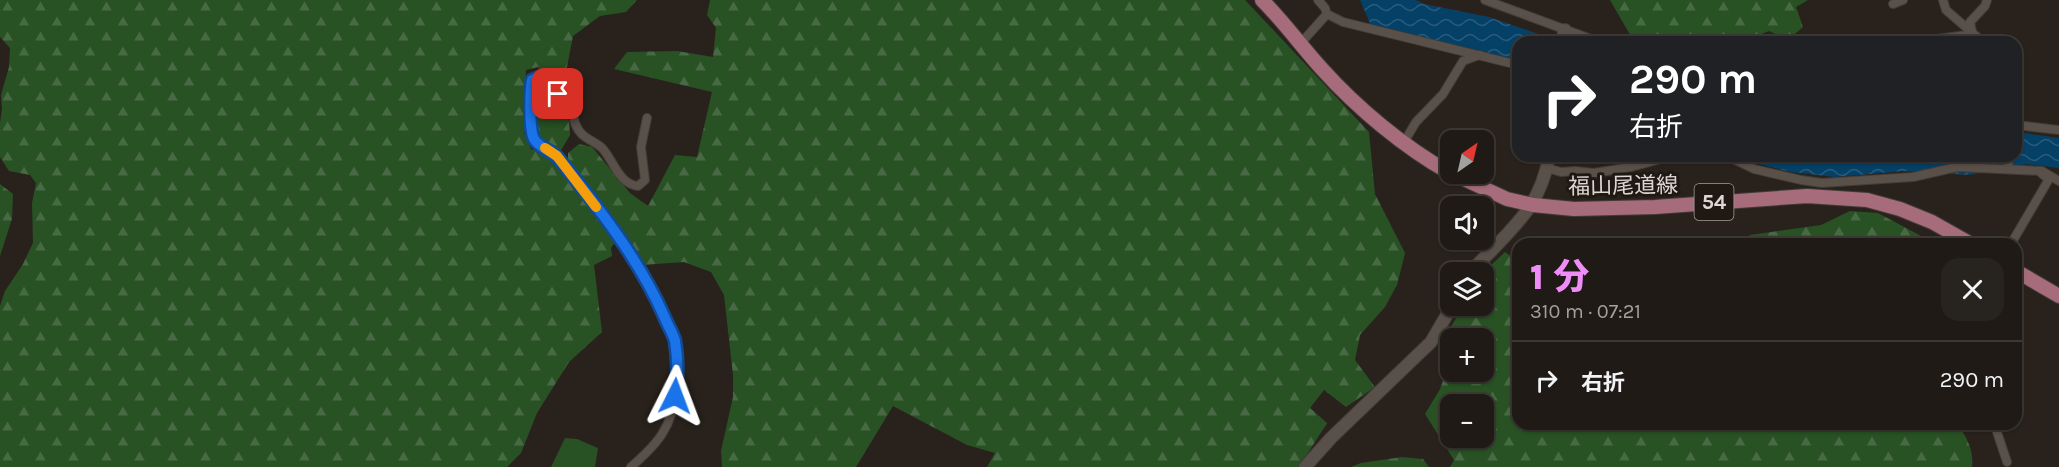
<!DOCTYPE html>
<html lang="ja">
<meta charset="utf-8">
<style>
:root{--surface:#1f1a15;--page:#27231e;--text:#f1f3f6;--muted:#a1a1a0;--line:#3c3834;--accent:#ee8cf8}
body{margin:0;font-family:Karla,"Noto Sans JP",sans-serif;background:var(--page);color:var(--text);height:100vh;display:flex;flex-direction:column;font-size:22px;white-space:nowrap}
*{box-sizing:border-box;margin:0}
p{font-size:20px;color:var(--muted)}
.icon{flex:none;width:33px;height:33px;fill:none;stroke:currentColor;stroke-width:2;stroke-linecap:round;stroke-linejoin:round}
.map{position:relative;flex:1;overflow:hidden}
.details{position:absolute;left:1512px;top:238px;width:510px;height:192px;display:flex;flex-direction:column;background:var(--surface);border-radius:18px;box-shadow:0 2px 4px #0004,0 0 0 2px var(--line)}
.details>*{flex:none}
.banner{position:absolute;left:1512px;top:36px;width:510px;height:126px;border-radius:18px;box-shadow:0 2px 4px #0004,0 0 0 2px var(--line);background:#202124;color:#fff;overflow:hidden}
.needle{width:39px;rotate:34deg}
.controls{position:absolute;left:1440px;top:130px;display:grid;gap:12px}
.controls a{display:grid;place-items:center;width:54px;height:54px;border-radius:12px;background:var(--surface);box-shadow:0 2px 4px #0004,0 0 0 2px var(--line);font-size:30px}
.pin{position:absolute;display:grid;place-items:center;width:51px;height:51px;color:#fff;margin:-26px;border-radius:12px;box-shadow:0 3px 9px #0006}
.me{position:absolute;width:66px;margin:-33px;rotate:3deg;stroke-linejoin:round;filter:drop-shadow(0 0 4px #0008)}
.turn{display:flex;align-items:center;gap:21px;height:126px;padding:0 18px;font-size:27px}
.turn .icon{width:78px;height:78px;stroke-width:2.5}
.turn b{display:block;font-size:42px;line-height:51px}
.round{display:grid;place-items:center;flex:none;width:63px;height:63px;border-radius:18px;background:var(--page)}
.overview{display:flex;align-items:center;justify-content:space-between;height:102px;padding:0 18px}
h1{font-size:36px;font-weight:800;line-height:45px;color:var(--accent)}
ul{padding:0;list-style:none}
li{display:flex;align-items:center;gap:18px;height:78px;padding:0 18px;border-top:2px solid var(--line)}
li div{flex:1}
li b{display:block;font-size:22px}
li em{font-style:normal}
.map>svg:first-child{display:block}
.green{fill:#285124}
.forest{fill:url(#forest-firs);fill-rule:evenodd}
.water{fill:url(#water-waves)}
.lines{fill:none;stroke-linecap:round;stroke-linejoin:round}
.street-casing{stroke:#423c37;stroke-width:10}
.secondary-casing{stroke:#423c37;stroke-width:14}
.primary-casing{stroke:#423c37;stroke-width:16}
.street{stroke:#595049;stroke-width:8}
.secondary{stroke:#595049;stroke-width:12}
.primary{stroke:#a76c7c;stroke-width:14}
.route-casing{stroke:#114b97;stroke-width:15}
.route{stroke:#1a73e8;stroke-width:10}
.slow{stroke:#f59e0b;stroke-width:10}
.labels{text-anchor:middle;stroke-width:6;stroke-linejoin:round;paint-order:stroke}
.shield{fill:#201913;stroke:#a49e99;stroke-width:1.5}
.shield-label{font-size:21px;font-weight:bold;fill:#dcd7d3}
.street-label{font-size:22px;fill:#dcd7d3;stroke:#201913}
</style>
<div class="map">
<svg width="2059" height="467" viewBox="0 0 2059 467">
<defs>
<pattern id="forest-firs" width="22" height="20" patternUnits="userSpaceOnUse" patternTransform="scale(1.5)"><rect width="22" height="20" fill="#285124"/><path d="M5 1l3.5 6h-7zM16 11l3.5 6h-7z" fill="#476943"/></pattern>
<pattern id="water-waves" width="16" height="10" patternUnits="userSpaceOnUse" patternTransform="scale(1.5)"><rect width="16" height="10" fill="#054067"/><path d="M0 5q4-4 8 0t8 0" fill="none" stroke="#295b7c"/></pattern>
</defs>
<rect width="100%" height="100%" fill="#29221c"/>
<path class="green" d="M565,438L577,439L598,448L595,467H551Z"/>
<g class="forest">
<path d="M0,0H637L626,12L600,16L573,36L567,67L551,81L538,67L526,70L524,133L531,149L555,158L616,241L611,248L612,256L594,265L602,332L569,362L537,413L521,453L507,467H0V306L5,291L23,264L33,243L32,203L36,183L30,175L9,171L0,157V123L2,109L1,95L9,67L10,48L0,37Z"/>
<path d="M710,0H1245L1369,132L1375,194L1405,253L1397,285L1385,307L1360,335L1355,360L1375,387L1346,407L1324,390L1310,408L1327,423L1299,467H987L995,453L967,445L893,406L856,467H722L721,451L733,397V375L724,295L711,272L684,262L642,265L568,167V153L579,144L592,147L630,193L648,206L675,155L697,157L712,92L614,69L627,52L677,51L713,57L716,28L707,15Z"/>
<path d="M1610,0H1808L1796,7L1803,27L1788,40L1769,31L1742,42H1639L1629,33Z"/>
<path d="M548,98L569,121L570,135L560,152L547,144L535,134L536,105Z"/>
<path d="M0,184L13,194L12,219L0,256Z"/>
<path d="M1850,211L1878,213L1936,244H1745L1750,235L1821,225Z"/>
<path d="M1505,252L1518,262V424L1958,425C1967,438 1974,450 1972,467H1450L1454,460L1425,414L1440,389L1450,361V372H1484V339H1452L1448,332L1463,306H1484L1483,273ZM1450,405H1484V438H1450Z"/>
<path d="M1402,457L1423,459L1429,467H1351L1361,463Z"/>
</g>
<g class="water">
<path d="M1360,0H1416L1424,4L1489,17L1562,42H1518V63L1372,28Z"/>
<path d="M2016,132L2059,138V168L2027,164L1970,175L1904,171L1835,177L1791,172L1751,162L1737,156H2016Z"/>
</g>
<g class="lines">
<defs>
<g id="street">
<path d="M1318,0L1325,8L1327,14L1343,22L1518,65"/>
<path d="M1485,0L1599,42"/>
<path d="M1943,0L1946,10L1983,42"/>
<path d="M1893,4L1903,0"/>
<path d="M1972,32L1970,22L1985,6L1987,0"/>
<path d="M1914,42L1967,35L1972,32"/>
<path d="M1301,43L1327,14"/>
<path d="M2016,125L2059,130"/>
<path d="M1404,142L1416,122L1443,94L1463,61L1479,55"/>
<path d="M1727,156L1754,169L1801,180L1822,183L1913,177L1957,167L2042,171L2059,181"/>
<path d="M1547,168L1561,172L1575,171L1594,173L1631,167L1672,156"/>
<path d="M2008,169L2009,156"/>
<path d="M2011,244L2049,179L2042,174"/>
<path d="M1998,424L1997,432L2007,462"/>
<path d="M631,467C642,457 654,447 662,434C678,409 681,370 675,341C673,333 668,324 664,316C640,260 600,213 564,165C555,152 536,147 532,134C529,125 530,91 533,80L537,78C548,82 558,94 570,100C572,110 573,124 580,132C586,140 597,142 603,149C614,162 619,184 638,186L645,180L641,147L647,118"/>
</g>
<g id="secondary">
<path d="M1561,42L1565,30"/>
<path d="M1471,273C1476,264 1486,257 1493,249C1522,219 1542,199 1549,156"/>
<path d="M1305,467L1331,438L1431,342L1452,306"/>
</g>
<g id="primary">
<path d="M1262,0C1284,22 1302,47 1322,69C1357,108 1405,148 1450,173"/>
<path d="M1453,174L1507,199L1533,205L1574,209L1655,207L1807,196L1867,200L1900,209L1932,222L1971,244"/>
<path d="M2016,271L2059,296"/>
</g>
</defs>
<use href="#street" class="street-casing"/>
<use href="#secondary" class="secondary-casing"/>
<use href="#primary" class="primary-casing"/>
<use href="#street" class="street"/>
<use href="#secondary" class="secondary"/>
<use href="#primary" class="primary"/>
</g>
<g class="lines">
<defs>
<path id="route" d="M558,94L543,80L537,78L532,80C530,91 529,130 534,139C540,149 552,150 559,159C598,207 639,259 664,316C667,324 673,333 675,341C678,359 678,379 675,396"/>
</defs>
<use href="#route" class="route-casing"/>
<use href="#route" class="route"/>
<path class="slow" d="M545,148L557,156L596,207"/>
</g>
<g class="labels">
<rect class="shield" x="1694.5" y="184" width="39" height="36" rx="4.5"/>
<g class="shield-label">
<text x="1714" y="209">54</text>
</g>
<g class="street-label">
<text transform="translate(1623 185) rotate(-1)" y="8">福山尾道線</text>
</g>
</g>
</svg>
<div class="controls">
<a><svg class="needle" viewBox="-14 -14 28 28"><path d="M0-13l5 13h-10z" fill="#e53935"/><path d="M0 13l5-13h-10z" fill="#a1a1a0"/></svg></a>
<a><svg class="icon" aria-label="sound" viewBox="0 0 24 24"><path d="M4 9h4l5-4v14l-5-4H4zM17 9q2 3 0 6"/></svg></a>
<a><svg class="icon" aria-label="layers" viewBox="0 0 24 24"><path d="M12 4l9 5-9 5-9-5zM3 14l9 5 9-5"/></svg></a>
<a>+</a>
<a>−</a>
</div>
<div class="pin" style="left:558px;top:94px;background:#d93025"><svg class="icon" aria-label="arrive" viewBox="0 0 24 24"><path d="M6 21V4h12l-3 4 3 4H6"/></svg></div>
<svg class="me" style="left:675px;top:396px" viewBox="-20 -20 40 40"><path d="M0-17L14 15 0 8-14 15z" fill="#1a73e8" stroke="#fff" stroke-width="4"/></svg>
<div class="banner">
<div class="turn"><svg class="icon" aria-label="right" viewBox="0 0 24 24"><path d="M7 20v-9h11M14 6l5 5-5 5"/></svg><div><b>290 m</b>右折</div></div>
</div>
<section class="details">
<div class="overview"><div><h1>1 分</h1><p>310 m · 07:21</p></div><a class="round"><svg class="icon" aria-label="close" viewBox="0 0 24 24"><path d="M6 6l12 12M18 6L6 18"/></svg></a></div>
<ul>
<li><svg class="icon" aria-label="right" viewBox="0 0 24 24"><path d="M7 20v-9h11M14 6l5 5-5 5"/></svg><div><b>右折</b></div><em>290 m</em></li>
</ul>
</section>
</div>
